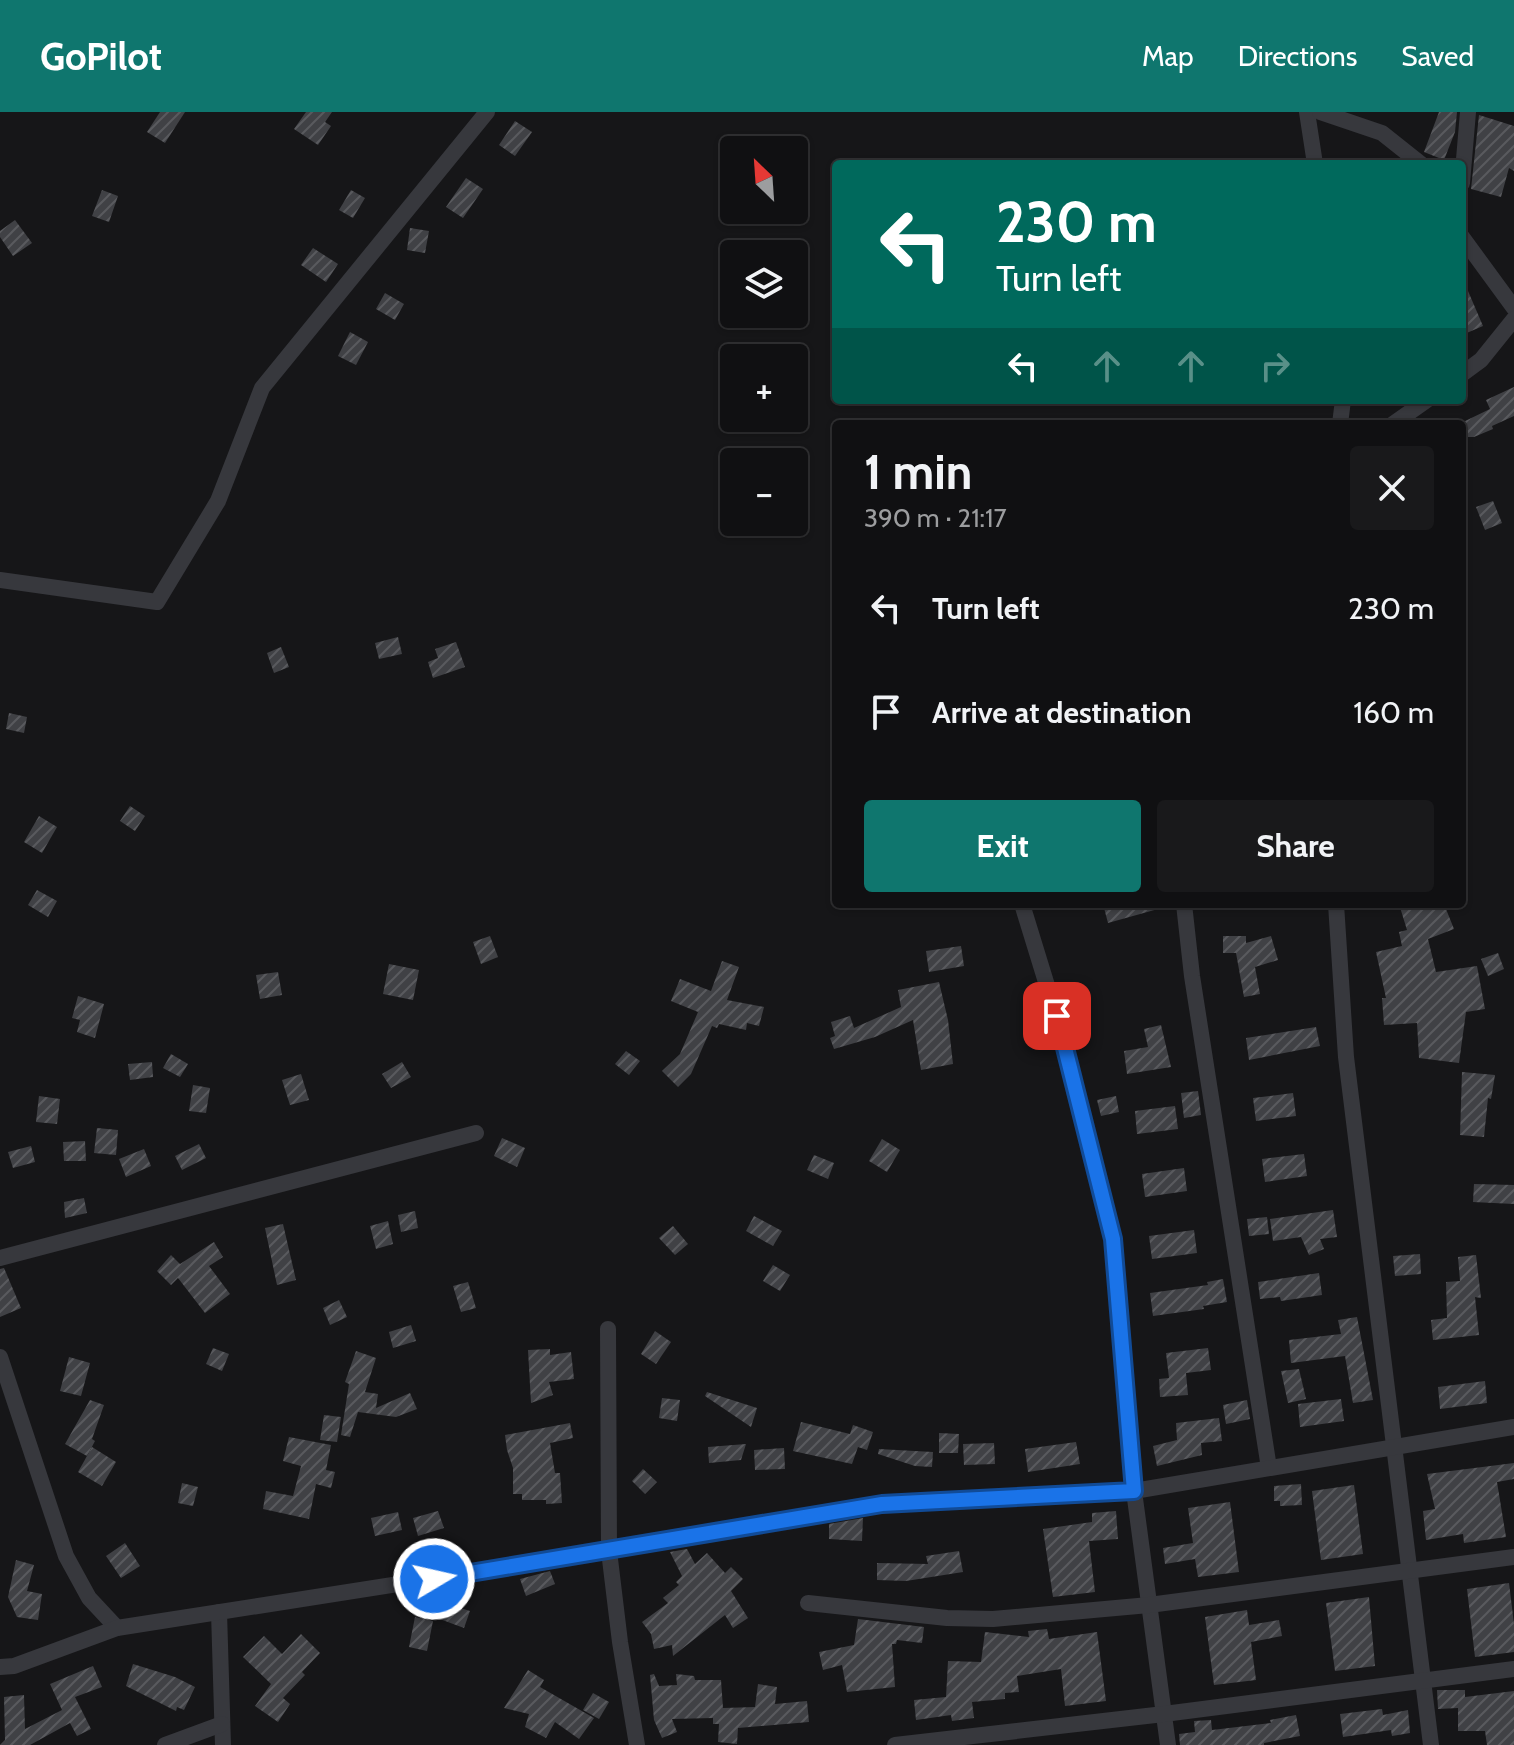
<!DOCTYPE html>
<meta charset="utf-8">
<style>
:root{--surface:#101012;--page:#19191b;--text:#f1f3f6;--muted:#9c9d9f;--line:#303032;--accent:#0f766e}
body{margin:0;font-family:Cabin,sans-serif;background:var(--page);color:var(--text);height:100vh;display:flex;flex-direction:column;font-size:30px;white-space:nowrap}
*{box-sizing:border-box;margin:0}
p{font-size:26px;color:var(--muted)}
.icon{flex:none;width:44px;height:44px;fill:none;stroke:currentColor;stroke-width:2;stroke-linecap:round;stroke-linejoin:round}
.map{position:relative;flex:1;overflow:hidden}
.sheet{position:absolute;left:832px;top:308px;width:634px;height:488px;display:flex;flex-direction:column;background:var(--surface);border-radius:8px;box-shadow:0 2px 6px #0004,0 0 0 2px var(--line)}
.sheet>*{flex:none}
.banner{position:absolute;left:832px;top:48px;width:634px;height:244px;border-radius:8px;box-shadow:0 2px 6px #0004,0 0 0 2px var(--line);background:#00695c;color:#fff;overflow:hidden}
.needle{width:52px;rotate:335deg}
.controls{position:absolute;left:720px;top:24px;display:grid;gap:16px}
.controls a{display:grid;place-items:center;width:88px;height:88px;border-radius:8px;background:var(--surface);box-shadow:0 2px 6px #0004,0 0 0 2px var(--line);font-size:40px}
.pin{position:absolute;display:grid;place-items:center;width:68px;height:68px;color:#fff;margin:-34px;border-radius:16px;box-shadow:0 4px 12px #0006}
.me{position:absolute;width:88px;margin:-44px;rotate:81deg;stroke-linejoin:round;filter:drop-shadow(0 0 6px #0008)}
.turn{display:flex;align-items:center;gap:28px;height:168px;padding:0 32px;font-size:36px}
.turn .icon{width:104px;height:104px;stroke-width:2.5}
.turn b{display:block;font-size:56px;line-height:68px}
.lanes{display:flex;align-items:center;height:76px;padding:0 32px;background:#0003;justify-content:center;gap:40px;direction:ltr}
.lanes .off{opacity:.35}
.round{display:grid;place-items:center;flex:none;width:84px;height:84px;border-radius:8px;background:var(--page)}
.head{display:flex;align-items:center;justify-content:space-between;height:136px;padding:0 32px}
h1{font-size:48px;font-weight:700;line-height:60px}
.button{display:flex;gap:16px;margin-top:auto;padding:16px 32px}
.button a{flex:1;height:92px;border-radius:8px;background:var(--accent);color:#fff;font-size:32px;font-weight:700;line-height:92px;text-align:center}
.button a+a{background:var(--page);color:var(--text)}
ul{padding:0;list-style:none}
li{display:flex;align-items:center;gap:24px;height:104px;padding:0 32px}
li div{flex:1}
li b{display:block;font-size:30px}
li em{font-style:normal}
header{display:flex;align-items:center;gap:48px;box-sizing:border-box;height:112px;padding:0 40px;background:var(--accent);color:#fff}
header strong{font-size:38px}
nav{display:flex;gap:44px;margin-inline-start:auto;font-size:28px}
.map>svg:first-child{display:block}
.building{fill:url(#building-hatch)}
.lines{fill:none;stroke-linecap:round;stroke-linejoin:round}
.minor{stroke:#37383d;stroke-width:16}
.route-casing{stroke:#114b97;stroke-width:20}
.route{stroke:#1a73e8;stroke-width:14}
</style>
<header>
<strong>GoPilot</strong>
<nav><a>Map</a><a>Directions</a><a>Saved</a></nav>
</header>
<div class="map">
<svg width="1514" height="1633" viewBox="0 0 1514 1633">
<defs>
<pattern id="building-hatch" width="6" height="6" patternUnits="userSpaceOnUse" patternTransform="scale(2)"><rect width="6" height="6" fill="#404145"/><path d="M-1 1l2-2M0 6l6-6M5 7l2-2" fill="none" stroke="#595a5e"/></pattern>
</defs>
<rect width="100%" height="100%" fill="#161618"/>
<g class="building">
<path d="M160,0H185L165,31L147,20Z"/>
<path d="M306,0H332L325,10L331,14L318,33L294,17Z"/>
<path d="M1439,0H1457L1455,20L1444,48L1424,40Z"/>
<path d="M1479,3L1514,14V59L1509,56L1501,85L1471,77Z"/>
<path d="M515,9L532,20L515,44L499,33Z"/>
<path d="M466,66L483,77L463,106L446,95Z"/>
<path d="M102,78L118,84L109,110L92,104Z"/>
<path d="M351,78L365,86L353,106L339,98Z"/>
<path d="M15,108L32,131L13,144L0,125V119Z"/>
<path d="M410,116L429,119L425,141L407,138Z"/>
<path d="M313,136L338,152L326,170L301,153Z"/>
<path d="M1462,165L1483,214L1462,223Z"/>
<path d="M385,181L404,192L395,208L376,197Z"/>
<path d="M350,220L368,230L356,253L338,244Z"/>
<path d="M1514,275V304L1492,314L1493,317L1474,325H1468L1461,311L1490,297L1486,288Z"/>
<path d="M1493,389L1502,411L1485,418L1476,395Z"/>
<path d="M398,525L402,542L379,547L375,531Z"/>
<path d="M456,530L465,555L433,566L428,550L438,546L435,537Z"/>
<path d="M281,535L289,555L274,561L267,541Z"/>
<path d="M9,601L27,605L24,621L6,617Z"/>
<path d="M130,694L145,704L135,719L120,709Z"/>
<path d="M39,704L57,715L42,741L24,730Z"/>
<path d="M37,778L57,789L48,805L28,793Z"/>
<path d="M1103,792H1157L1158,797L1108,811Z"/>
<path d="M1399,792H1444L1454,817L1428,827L1436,860L1477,854L1485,897L1466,900L1459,951L1419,946L1417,911L1384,913L1382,886H1386L1376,840L1402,834L1399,820L1407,818Z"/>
<path d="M490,824L498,845L481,852L473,830Z"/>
<path d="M1223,824H1246V831L1271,824L1278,848L1255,855L1260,882L1244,885L1236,841H1223Z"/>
<path d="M961,834L964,854L929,860L926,839Z"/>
<path d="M1498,841L1504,857L1488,864L1481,847Z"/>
<path d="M722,849L739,855L727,888L764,895L759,914L747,911L746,918L719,912L717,916L712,914L691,962L678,975L662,959L680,942L698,900L671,889L680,867L711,879Z"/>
<path d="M389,852L419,858L413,888L383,882Z"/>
<path d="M278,860L282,883L260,887L256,863Z"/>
<path d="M939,870L948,908L953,952L921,958L913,908L875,925L834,937L830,926L835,924L831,910L850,904L854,916L901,895L898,878Z"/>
<path d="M78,884L104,892L95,926L77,920L80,908L72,906Z"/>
<path d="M1161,913L1171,955L1127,962L1124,939L1148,935L1144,917Z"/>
<path d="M1316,915L1320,934L1249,948L1246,926Z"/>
<path d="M626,939L640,949L629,963L615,952Z"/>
<path d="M171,942L188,952L180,965L163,956Z"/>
<path d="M152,950L153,965L130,968L128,952Z"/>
<path d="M402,950L411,965L391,976L382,962Z"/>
<path d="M1462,960L1495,963L1491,987L1488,986L1484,1025L1460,1023Z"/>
<path d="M301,962L309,988L290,993L282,968Z"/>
<path d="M193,973L210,976L206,1001L189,999Z"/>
<path d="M1198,979L1201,1003L1184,1006L1181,981Z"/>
<path d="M1293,981L1296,1004L1256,1009L1253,986Z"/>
<path d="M39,984L60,987L57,1012L36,1010Z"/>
<path d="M1116,984L1119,1000L1101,1004L1097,988Z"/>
<path d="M1175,994L1178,1017L1137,1022L1135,999Z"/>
<path d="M97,1016L118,1018L116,1043L94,1041Z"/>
<path d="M502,1026L525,1036L517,1055L494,1044Z"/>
<path d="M882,1027L900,1038L887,1060L869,1049Z"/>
<path d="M85,1029L86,1049H64L63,1030Z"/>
<path d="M199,1032L206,1046L182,1058L175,1044Z"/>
<path d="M31,1034L35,1050L13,1056L8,1040Z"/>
<path d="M144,1037L151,1054L126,1065L119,1047Z"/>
<path d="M1304,1042L1307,1064L1265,1070L1262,1047Z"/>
<path d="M814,1043L834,1051L828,1067L807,1058Z"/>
<path d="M1184,1056L1187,1079L1145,1085L1142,1062Z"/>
<path d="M1474,1072L1514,1073V1092L1473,1090Z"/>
<path d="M84,1086L87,1101L65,1106L64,1090Z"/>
<path d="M1333,1098L1337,1125L1320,1127L1324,1137L1309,1143L1301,1125L1273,1129L1270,1107Z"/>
<path d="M415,1099L418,1116L401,1120L398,1103Z"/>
<path d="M754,1104L782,1119L773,1134L746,1119Z"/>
<path d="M1267,1105L1269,1122L1249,1124L1247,1107Z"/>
<path d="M388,1109L393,1132L376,1137L370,1114Z"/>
<path d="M283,1112L296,1168L277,1173L265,1116Z"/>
<path d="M673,1114L688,1132L675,1143L659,1126Z"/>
<path d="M1194,1118L1197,1141L1152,1147L1149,1124Z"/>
<path d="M214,1130L223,1145L209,1154L230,1182L205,1201L178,1166L171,1173L157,1159L171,1143L180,1152Z"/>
<path d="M1420,1142L1421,1162L1395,1164L1393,1144Z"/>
<path d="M1476,1143L1481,1186L1475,1185L1479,1223L1433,1228L1431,1208L1447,1206L1446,1170L1460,1169L1458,1145Z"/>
<path d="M773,1153L790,1163L780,1179L763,1169Z"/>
<path d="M4,1156L21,1196L0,1205V1157Z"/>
<path d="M1319,1161L1322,1183L1281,1189L1280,1185L1260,1187L1258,1170Z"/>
<path d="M1223,1167L1227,1190L1203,1194L1204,1197L1153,1204L1150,1181L1208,1173L1207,1170Z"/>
<path d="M468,1170L476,1196L461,1200L453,1174Z"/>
<path d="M339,1188L347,1205L330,1213L323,1196Z"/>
<path d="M1357,1205L1373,1288L1353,1291L1345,1244L1291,1251L1289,1228L1341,1222L1338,1208Z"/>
<path d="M411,1213L416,1229L393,1236L389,1220Z"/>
<path d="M655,1219L671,1230L656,1252L641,1242Z"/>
<path d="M213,1236L229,1242L222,1259L206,1252Z"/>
<path d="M1208,1236L1211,1258L1186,1261L1188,1283L1160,1285L1159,1267L1169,1266L1166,1241Z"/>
<path d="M550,1237V1243L571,1240L574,1267L549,1270L553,1283L531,1291L528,1238Z"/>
<path d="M356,1239L376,1246L365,1280L378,1282L376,1296L410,1281L417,1297L396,1305L358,1300L350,1325L341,1323L349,1272L345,1270Z"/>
<path d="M69,1245L90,1251L81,1284L60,1279Z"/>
<path d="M1299,1257L1306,1287L1288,1291L1281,1259Z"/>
<path d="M1485,1269L1487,1291L1440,1297L1438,1275Z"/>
<path d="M707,1280L757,1296L751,1315L705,1284Z"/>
<path d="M662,1286L680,1288L677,1309L659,1306Z"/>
<path d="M1341,1287L1344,1309L1300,1315L1298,1292Z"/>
<path d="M90,1288L104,1293L92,1327L95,1329L87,1344L65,1332Z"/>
<path d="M1247,1288L1250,1307L1226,1312L1223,1293Z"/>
<path d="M324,1303L341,1305L337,1330L320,1328Z"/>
<path d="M1219,1306L1222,1329L1201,1331L1202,1343L1157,1354L1153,1334L1177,1328L1176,1311Z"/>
<path d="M801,1310L850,1322L853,1313L873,1320L867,1338L858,1335L852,1352L793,1339Z"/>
<path d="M570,1311L573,1326L550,1331L555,1361H560L562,1391L546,1392V1388H522V1382H513V1356L507,1338L505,1323Z"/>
<path d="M939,1321L959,1322L958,1341H939Z"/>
<path d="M289,1325L331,1333L326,1358L335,1360L331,1376L316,1372L309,1407L263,1397L266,1379L293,1384L301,1354L283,1349Z"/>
<path d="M1076,1330L1080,1352L1028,1360L1025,1337Z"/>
<path d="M994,1331L995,1352L964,1353L963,1332Z"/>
<path d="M746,1332L741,1348L709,1351L708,1335Z"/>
<path d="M92,1335L116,1350L102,1374L78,1360Z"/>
<path d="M784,1336L785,1357L755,1358L754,1338Z"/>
<path d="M879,1337L933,1340L932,1355L915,1354L878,1342Z"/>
<path d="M1514,1351V1367L1497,1370L1506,1425L1464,1431L1463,1422L1426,1428L1423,1399L1435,1397L1427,1362Z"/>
<path d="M643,1357L657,1370L645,1382L632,1369Z"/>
<path d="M182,1371L198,1375L193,1394L178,1391Z"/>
<path d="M1301,1372L1302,1393L1280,1394V1389H1274V1374Z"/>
<path d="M1354,1373L1363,1442L1321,1448L1312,1379Z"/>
<path d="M1230,1390L1239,1460L1198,1465L1195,1447L1165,1452L1163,1436L1193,1431L1188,1396Z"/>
<path d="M438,1399L444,1416L418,1424L413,1406Z"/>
<path d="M1116,1399L1118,1427L1089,1429L1095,1480L1053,1485L1043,1417L1092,1410V1401Z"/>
<path d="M398,1400L402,1418L375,1424L371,1406Z"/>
<path d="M863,1406L862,1429L829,1427V1412Z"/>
<path d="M125,1431L140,1454L121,1466L106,1444Z"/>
<path d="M687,1437L695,1452L707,1441L725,1461L731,1455L743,1467L731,1479L748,1506L733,1516L725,1503L673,1544L672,1533L654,1537L651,1522L642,1510L668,1491L663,1486L679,1473L676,1470L682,1464L670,1440Z"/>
<path d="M959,1439L963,1460L906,1469L877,1468V1451L928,1452L926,1444Z"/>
<path d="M16,1448L34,1453L27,1479L42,1482L38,1508L17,1505L8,1485Z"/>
<path d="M550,1459L555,1472L526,1484L520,1467Z"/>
<path d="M1509,1471L1514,1512V1540L1475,1545L1467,1477Z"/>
<path d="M1369,1485L1375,1554L1335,1559L1326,1491Z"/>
<path d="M442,1490L470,1499L464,1516L437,1506Z"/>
<path d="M1247,1498L1249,1513L1279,1508L1282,1524L1251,1530L1256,1568L1214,1573L1205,1505Z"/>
<path d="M415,1505L433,1509L427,1539L409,1535Z"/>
<path d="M858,1507L924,1515L922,1531L897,1528L896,1532H892L895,1575L847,1580L842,1553L823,1558L819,1540L854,1533Z"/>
<path d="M1047,1517L1049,1527L1097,1520L1106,1589L1065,1594L1061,1557L1017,1564L1019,1580L1005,1581V1587L972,1590L974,1606L952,1609L951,1603L916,1608L914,1588L946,1585L948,1549L981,1550L985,1520L1029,1525L1028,1519Z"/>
<path d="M301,1522L320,1541L302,1560L305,1563L283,1586L290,1592L278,1610L255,1594L271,1572L243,1545L264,1524L282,1542Z"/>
<path d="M133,1552L175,1565L195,1575L184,1598L177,1595L176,1599L126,1574Z"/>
<path d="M93,1554L102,1575L75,1585L91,1617L77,1624L70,1611L30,1633H0L5,1628L4,1585L24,1583L25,1617L62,1598L50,1572Z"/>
<path d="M528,1558L544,1568L540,1575L594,1606L579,1627L555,1610L546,1626L525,1615L529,1602L504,1596Z"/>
<path d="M654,1562L659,1574L677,1573L676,1562L694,1564L695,1568H721L723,1596L755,1595L758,1572L777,1575L775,1592L807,1589L809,1610L738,1616L737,1632L718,1630L719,1612H713V1606L672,1607L677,1620L662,1626L654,1608L650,1563Z"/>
<path d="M1437,1578H1465V1585L1514,1579V1633H1487L1485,1619H1458V1596L1438,1597Z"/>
<path d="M593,1581L609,1590L599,1607L583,1598Z"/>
<path d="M1382,1597L1383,1603L1408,1598L1410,1621L1392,1624L1391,1618L1343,1625L1340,1602Z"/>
<path d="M1296,1603L1300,1624L1264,1631V1633H1180L1179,1622L1195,1620L1194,1609L1211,1608L1212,1618L1271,1611L1270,1608Z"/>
</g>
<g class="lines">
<g class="minor">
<path d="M1307,0L1315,52"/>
<path d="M1320,0L1382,21L1421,52"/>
<path d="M1462,71L1468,0"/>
<path d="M1462,125L1514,196"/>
<path d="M1462,262L1481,248L1514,207"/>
<path d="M1340,312L1343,288"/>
<path d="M1393,312L1427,288"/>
<path d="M0,468L157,490L218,389L262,276L487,0"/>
<path d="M1022,792L1065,932L1113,1127L1134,1379L1168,1633"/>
<path d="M1184,792L1192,864L1269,1356"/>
<path d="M1336,792L1346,945L1431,1633"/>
<path d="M0,1146L476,1021"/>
<path d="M608,1217L609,1439L620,1530L637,1633"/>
<path d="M0,1245L66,1444L89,1486L117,1516"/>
<path d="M808,1491L947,1506L993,1507L1149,1493L1514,1445"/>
<path d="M219,1500L223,1633"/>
<path d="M0,1555L14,1554L117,1516L609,1439L882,1392L1134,1379L1514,1315"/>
<path d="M165,1633L222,1612"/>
<path d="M895,1633L1164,1602L1514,1557"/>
</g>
</g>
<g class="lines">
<defs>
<path id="route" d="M434,1467L882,1392L1134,1379L1113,1127L1057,904"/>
</defs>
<use href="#route" class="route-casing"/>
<use href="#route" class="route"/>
</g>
</svg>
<div class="controls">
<a><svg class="needle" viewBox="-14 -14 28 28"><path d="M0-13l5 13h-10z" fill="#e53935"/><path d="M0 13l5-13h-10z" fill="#9c9d9f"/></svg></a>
<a><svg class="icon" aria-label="layers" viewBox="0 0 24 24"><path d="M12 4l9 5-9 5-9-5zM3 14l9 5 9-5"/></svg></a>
<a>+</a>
<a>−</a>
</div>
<div class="pin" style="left:1057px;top:904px;background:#d93025"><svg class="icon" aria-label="arrive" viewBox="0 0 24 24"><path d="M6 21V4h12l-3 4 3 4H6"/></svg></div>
<svg class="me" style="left:434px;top:1467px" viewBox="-20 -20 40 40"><circle r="17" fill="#1a73e8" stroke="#fff" stroke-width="3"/><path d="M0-11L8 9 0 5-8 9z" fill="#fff"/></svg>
<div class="banner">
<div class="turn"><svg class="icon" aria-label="left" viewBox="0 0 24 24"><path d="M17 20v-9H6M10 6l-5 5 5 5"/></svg><div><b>230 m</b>Turn left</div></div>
<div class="lanes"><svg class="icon" aria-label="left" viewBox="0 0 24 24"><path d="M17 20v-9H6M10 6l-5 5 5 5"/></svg><svg class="icon off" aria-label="ahead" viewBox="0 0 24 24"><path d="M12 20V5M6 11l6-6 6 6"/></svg><svg class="icon off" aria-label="ahead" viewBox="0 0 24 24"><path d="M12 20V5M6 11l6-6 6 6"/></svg><svg class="icon off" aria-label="right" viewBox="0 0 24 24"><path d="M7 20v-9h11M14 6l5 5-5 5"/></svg></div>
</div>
<section class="sheet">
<div class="head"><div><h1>1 min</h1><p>390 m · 21:17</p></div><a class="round"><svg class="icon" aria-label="close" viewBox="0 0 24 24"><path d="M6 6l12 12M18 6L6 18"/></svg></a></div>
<ul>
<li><svg class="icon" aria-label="left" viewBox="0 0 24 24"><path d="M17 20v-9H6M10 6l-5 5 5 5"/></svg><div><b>Turn left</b></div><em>230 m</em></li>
<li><svg class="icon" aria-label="arrive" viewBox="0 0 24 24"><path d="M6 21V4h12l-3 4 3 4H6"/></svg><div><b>Arrive at destination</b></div><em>160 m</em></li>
</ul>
<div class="button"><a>Exit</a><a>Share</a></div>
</section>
</div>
